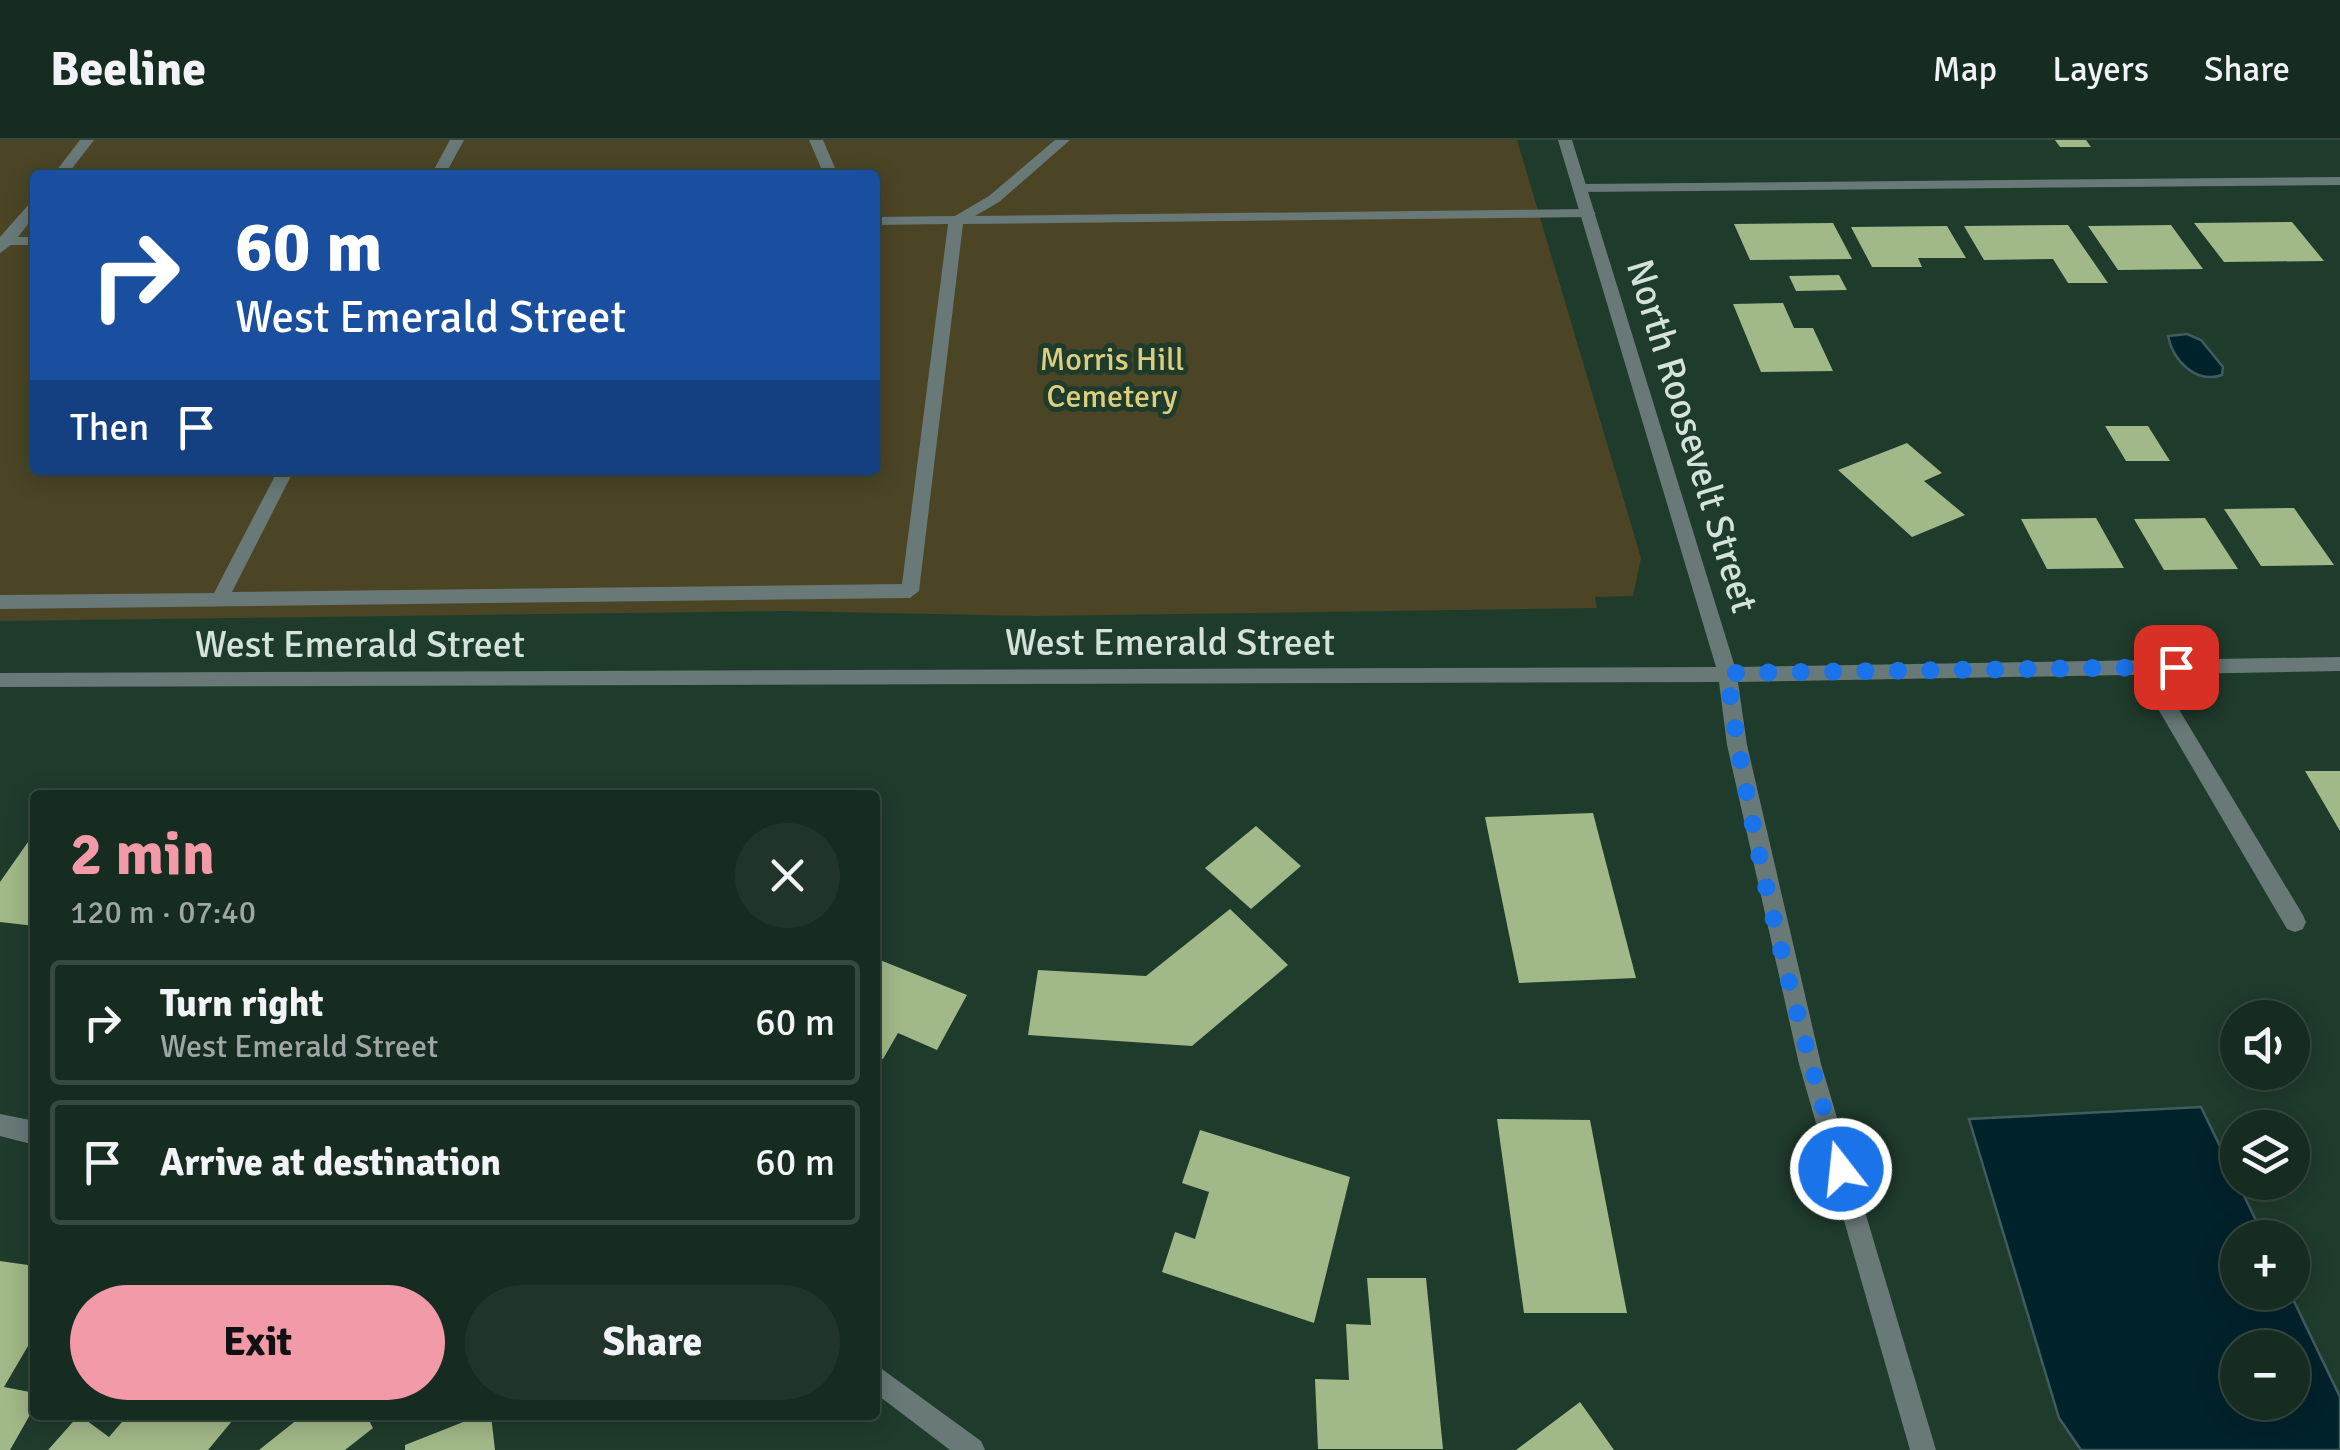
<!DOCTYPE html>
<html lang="en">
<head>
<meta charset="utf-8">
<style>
	:root { --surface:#172c21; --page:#20342a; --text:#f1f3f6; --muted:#9ea7a5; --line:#36483f; --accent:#f39aa8 }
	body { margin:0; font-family:Signika,sans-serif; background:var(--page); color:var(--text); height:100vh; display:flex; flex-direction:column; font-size:38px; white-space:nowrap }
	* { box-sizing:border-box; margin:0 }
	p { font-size:32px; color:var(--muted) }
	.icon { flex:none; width:55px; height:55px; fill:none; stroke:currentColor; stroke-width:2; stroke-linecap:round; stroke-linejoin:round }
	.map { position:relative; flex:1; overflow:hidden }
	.side { position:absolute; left:30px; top:650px; width:850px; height:630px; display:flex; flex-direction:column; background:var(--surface); border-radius:10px; box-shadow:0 5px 25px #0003,0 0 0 2px var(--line) }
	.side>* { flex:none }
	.top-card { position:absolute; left:30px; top:30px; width:850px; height:305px; border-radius:10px; box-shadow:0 5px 25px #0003,0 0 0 2px var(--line); background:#1a4fa0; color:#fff; overflow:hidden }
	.buttons { position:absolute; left:2220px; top:860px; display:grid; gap:20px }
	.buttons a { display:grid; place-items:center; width:90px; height:90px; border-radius:50%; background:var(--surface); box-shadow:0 5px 25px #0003,0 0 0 2px var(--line); font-size:50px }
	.pin { position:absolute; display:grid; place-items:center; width:85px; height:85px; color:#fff; margin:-42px; border-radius:20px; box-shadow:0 5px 15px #0006 }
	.me { position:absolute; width:110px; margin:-55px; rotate:344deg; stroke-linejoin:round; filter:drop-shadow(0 0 8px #0008) }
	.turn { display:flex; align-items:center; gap:35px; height:210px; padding:0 40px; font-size:45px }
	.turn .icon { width:130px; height:130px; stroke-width:2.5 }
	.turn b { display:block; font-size:70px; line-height:85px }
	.then { display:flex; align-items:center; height:95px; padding:0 40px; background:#0003; gap:20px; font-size:38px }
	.round { display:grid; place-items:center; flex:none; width:105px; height:105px; border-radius:52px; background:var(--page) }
	.summary { display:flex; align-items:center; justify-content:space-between; height:170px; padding:0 40px }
	h1 { font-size:60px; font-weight:700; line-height:75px; color:var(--accent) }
	.action { display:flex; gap:20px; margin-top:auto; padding:20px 40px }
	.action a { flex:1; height:115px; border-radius:60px; background:var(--accent); color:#111; font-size:40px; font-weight:700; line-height:115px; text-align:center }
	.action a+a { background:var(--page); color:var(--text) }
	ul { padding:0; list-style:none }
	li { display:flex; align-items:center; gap:30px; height:125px; margin:0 20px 15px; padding:0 20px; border:5px solid var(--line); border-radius:10px }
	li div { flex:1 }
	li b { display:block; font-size:38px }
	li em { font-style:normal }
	header { display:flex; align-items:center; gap:60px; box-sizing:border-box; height:140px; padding:0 50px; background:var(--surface); border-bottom:2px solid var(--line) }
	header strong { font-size:48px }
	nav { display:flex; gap:55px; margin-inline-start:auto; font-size:35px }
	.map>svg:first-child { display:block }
	.green { fill:#4b4526; fill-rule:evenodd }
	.water { fill:#00222b; stroke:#3f5c5f; stroke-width:2.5; fill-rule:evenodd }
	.building { fill:#a1b888 }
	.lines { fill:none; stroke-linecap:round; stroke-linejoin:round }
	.service { fill:#687977; fill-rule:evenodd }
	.minor { fill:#687977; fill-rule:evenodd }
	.tertiary { fill:#687977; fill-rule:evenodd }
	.route { stroke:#1a73e8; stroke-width:18; stroke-dasharray:0 32.4 }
	.labels { text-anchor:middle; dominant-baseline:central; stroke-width:10; stroke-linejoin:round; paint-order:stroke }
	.far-park-label { font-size:32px; fill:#ddce7e; stroke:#1f3b2c }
	.street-label { font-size:38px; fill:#d3e3d9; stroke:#1f3b2c }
</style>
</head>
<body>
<header>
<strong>Beeline</strong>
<nav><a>Map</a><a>Layers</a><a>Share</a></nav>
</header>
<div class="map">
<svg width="2340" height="1310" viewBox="0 0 2340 1310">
	<rect width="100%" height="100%" fill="#1f3b2c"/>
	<path class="green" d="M0,0H1517L1641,418L1633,456L1595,457L1597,468L1036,476L786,471L0,481ZM35,35H875V330H35Z"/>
	<g class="water">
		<path d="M2187,194L2201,200L2223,227L2222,235C2196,244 2173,221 2168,196Z"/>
		<path d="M2201,967L2264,1097L2238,1098V1152L2290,1153L2340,1257V1310H2081L2059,1278L1969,979ZM2238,1208H2292V1262H2238Z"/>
	</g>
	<g class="building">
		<polygon points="2055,0 2086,0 2091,7 2060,7"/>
		<polygon points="2292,82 2324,121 2224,122 2194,83"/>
		<polygon points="1833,83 1852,119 1750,120 1734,84"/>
		<polygon points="2068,85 2108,143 2068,143 2053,119 1984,120 1964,86"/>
		<polygon points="2171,85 2203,129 2118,130 2088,86"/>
		<polygon points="1947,86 1966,118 1918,118 1922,127 1872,127 1851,87"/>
		<polygon points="1839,135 1847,150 1796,151 1789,136"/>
		<polygon points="1783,163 1794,188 1813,188 1833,231 1761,232 1733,164"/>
		<polygon points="2105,286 2148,286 2170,321 2126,321"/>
		<polygon points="1907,303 1942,333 1924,341 1965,375 1912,397 1838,330"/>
		<polygon points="2294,368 2334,425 2261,426 2224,369"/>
		<polygon points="2096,378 2124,428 2047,429 2021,379"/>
		<polygon points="2205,378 2238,429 2164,430 2134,379"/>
		<polygon points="2305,631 2340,631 2340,691"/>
		<polygon points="1593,673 1636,838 1519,843 1485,677"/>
		<polygon points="1256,686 1301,726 1251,769 1205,728"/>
		<polygon points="35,692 35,786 0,782 0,742"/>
		<polygon points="1230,769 1288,825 1192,906 1028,895 1038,830 1146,836"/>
		<polygon points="875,818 967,855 937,910 898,893 883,919 875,916"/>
		<polygon points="1497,979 1590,980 1627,1173 1524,1173"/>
		<polygon points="1200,990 1350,1037 1314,1183 1162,1132 1175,1092 1195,1099 1209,1052 1182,1043"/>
		<polygon points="0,1121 35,1126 35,1194 4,1247 35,1253 35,1266 10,1310 0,1310"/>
		<polygon points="1367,1138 1426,1138 1443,1309 1318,1309 1315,1239 1349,1240 1346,1184 1371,1185"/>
		<polygon points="1580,1262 1614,1310 1516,1310"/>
		<polygon points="79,1275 109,1297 128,1275 237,1275 208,1310 48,1310"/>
		<polygon points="303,1275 366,1275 373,1288 345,1310 259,1310"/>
		<polygon points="481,1275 491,1275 495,1310 405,1310 405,1305"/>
	</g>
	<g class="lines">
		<g class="service">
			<polygon points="80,0 94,0 67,35 53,35"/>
			<polygon points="450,0 464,0 445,35 431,35"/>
			<polygon points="809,0 823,0 838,35 824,35"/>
			<polygon points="1055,0 1070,0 999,62 975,76 1589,69 1596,73 1589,77 963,84 919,451 910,458 0,469 0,455 214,453 278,330 294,330 232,452 902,444 948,84 875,85 875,77 955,76 989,56"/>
			<polygon points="35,62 35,75 18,97 35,97 35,105 11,105 0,113 0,97 30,63"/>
			<polygon points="2144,521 2151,523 2303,775 2306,782 2303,789 2295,792 2287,789 2137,533 2135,528 2137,523"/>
		</g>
		<g class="minor">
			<polygon points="2340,37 2340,45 1582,52 1575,48 1582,44"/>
			<polygon points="0,974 35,981 35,1005 0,996"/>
			<polygon points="875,1224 981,1301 985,1310 950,1310 875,1253"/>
		</g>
		<polygon class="tertiary" points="1558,0 1572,0 1735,527 2340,517 2340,531 1738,542 1747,605 1821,924 1936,1310 1910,1310 1799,924 1727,605 1719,542 0,547 0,533 1716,527"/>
	</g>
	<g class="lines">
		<path class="route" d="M1841,1029C1794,870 1749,697 1727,533L2176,527"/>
	</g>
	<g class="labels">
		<g class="far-park-label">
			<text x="1112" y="219">Morris Hill<tspan x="1112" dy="37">Cemetery</tspan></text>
		</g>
		<g class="street-label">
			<text transform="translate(1692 296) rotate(73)">North Roosevelt Street</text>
			<text x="1170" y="502">West Emerald Street</text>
			<text x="360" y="504">West Emerald Street</text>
		</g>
	</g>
</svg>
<div class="buttons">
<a><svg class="icon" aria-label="sound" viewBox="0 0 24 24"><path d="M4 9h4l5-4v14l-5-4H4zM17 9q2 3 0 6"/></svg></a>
<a><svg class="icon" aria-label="layers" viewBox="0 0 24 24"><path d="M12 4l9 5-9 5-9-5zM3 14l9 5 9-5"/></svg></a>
<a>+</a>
<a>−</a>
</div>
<div class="pin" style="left:2176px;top:527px;background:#d93025"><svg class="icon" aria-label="arrive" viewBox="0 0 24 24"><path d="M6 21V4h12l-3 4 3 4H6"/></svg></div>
<svg class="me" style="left:1841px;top:1029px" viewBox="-20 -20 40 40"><circle r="17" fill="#1a73e8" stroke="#fff" stroke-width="3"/><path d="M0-11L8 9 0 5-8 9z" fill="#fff"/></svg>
<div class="top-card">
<div class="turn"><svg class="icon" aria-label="right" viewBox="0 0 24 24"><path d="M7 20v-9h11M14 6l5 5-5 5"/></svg><div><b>60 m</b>West Emerald Street</div></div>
<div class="then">Then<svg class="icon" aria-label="arrive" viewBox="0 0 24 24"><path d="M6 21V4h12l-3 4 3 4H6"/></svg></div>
</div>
<section class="side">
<div class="summary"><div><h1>2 min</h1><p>120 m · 07:40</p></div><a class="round"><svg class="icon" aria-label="close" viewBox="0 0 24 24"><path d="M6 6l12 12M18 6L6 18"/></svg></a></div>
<ul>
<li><svg class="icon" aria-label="right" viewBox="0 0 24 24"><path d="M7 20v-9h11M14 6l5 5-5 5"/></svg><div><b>Turn right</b><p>West Emerald Street</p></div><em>60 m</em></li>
<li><svg class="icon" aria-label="arrive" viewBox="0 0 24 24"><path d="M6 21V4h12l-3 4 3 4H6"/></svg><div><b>Arrive at destination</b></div><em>60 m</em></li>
</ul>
<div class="action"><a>Exit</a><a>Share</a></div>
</section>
</div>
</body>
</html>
